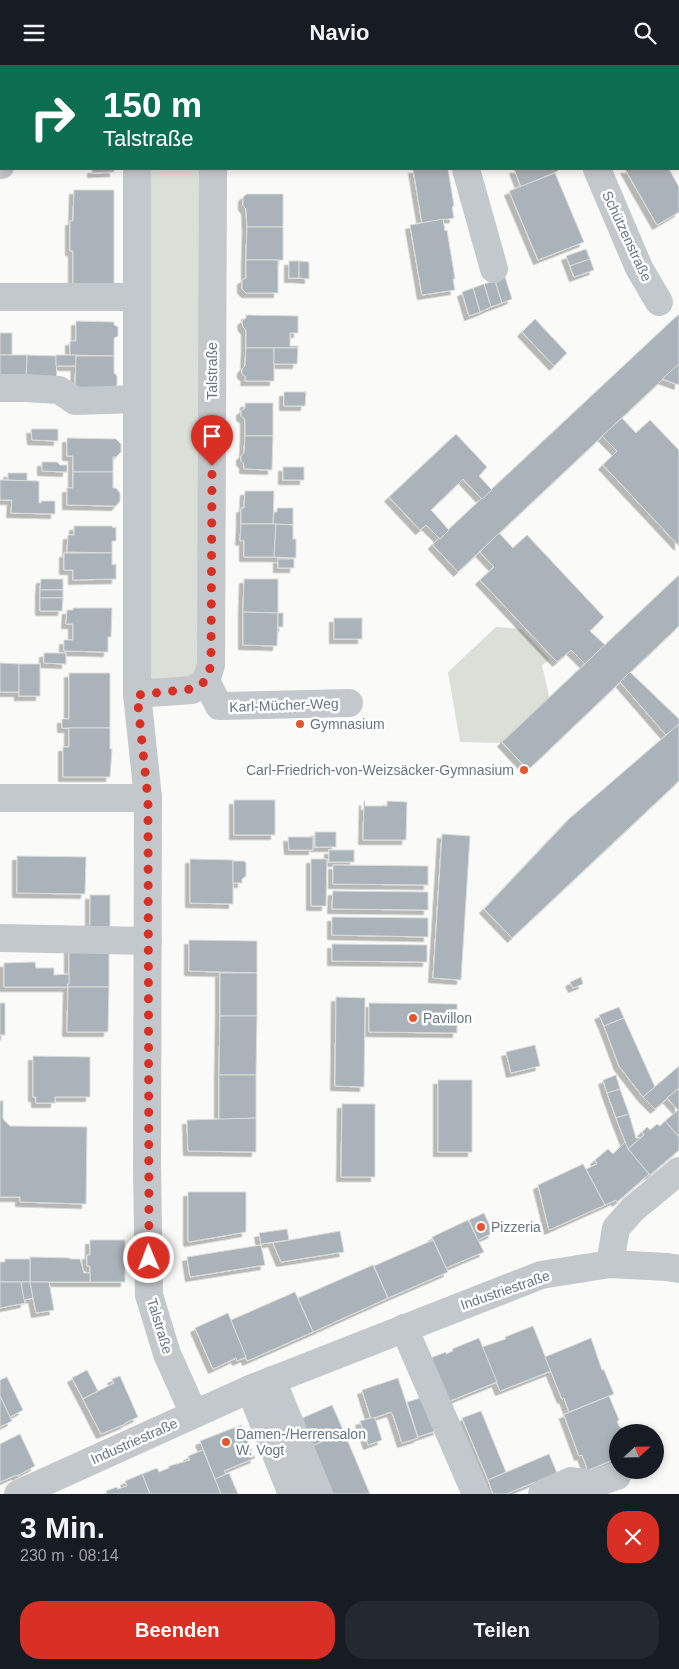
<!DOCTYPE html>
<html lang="de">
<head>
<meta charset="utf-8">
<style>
	:root { --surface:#171b24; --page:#242831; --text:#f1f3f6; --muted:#9ea1a6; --accent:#d93025 }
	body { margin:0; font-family:Helvetica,sans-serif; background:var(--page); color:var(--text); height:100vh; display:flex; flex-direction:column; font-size:19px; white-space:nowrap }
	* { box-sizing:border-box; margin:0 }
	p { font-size:16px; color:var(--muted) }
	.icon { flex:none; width:28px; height:28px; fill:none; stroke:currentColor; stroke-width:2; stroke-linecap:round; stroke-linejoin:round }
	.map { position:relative; height:1429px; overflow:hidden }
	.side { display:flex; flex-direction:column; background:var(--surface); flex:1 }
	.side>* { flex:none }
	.hud { position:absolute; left:0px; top:0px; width:680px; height:105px; box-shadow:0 2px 8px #0003; background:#0b6e4f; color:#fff; overflow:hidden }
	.needle { width:32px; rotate:68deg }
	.fabs { position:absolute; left:609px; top:1359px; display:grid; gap:10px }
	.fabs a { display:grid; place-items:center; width:55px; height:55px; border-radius:50%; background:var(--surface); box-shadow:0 2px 8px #0003; font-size:25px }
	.pin { position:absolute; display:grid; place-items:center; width:42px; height:42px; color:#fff; margin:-51px -21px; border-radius:50% 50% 50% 0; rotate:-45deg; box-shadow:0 0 5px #0007 }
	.pin .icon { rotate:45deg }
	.me { position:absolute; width:55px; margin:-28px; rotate:359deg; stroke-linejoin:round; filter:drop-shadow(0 0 4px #0008) }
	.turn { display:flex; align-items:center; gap:18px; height:105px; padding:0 20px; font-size:22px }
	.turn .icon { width:65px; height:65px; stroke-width:2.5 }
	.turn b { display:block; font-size:35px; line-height:42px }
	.round { display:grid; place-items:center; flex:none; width:52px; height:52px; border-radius:20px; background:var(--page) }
	.overview { display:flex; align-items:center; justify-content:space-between; height:85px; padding:0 20px }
	h1 { font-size:30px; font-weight:700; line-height:38px }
	.button { display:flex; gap:10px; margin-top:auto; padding:10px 20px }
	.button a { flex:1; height:58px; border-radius:20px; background:var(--accent); color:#fff; font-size:20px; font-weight:700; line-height:58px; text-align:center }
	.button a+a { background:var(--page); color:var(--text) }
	header { display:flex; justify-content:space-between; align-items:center; height:65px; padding:0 20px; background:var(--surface); font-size:22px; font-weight:700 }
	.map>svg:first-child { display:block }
	.green { fill:#dadfd7 }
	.building { fill:#aab3b9; stroke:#dcdcda; filter:url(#shadow) }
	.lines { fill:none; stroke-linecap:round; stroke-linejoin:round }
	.minor { stroke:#c3c8cc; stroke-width:28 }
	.route { stroke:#d93025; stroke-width:9; stroke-dasharray:0 16.2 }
	.poi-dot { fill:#e4572e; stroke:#fff; stroke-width:2 }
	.labels { text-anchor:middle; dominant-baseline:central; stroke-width:5; stroke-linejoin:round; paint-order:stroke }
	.street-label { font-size:14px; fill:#657683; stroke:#fff }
	.poi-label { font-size:14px; fill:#657683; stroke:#fff; text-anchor:start }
</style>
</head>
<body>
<header><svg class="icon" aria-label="menu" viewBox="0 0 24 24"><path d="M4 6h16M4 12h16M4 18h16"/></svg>Navio<svg class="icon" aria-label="search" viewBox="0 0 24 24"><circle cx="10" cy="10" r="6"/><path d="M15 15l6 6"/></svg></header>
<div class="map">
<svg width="679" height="1429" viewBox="0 0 679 1429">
	<defs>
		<filter id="shadow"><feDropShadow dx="-4.5" dy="4.5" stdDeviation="0" flood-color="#0004"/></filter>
	</defs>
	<rect width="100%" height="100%" fill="#fafaf8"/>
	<g class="green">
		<polygon points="140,104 214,104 204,615 138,628"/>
		<polygon points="496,562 521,564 550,595 542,600 550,636 505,678 460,677 448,607"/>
	</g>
	<g class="building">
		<polygon points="92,104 114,104 114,107 92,108"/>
		<polygon points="413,104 448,104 454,141 452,142 454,153 422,158"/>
		<polygon points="514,104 557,104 558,106 521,122"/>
		<polygon points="625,104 669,104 679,122 679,147 657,160"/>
		<polygon points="555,108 584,177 538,195 509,126"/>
		<polygon points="74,125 114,125 114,228 73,228 73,186 70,186 70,156 73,156"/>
		<polygon points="247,129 283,129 283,162 247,162 246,144 243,141 243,132"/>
		<polygon points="443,154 445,166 447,165 455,214 453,214 455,225 422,230 410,160"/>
		<polygon points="247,162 283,162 283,195 246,195"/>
		<polygon points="586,184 590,194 570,201 566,191"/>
		<polygon points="590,194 594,205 574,212 570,201"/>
		<polygon points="246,195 278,195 278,228 246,228 242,224 242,215 246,213"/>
		<rect x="289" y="196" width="10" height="17"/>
		<polygon points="299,196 309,197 309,214 299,213"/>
		<polygon points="505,212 512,234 502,238 495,216"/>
		<polygon points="495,216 502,238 491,242 484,219"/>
		<polygon points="484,219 491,242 480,247 473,223"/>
		<polygon points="473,223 480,247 469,251 462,227"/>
		<polygon points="679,249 679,299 458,507 433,480 433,479"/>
		<polygon points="246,250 298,251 298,268 290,268 290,281 298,281 298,283 246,283 246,265 243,262 242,256 246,253"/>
		<polygon points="535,254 567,288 554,301 522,267"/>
		<polygon points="76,256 114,257 114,260 118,262 118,271 114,273 114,291 70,290 70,276 76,276"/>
		<rect x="0" y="268" width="12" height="22"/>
		<polygon points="246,283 274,283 274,316 245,316 246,312 242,309 242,304 245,301"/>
		<polygon points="274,283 298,283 297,299 274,299"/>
		<polygon points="0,290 27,290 26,318 0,317"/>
		<polygon points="27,290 56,291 57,318 26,318"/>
		<rect x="56" y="290" width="20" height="11"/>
		<polygon points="76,291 114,291 114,308 117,311 117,320 114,322 75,325"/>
		<polygon points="679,299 679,320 662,314"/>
		<polygon points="284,327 306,327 305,341 284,341"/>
		<polygon points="245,338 273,338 273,371 245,371 245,354 241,351 241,346 245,343"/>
		<polygon points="622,353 636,368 650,355 679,385 679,481 603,400 617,386 602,371"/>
		<polygon points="31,364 58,364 58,376 32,375"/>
		<polygon points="456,369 487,402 479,411 492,425 482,434 463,414 431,445 449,465 440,474 426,460 420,465 389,432"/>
		<polygon points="245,371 273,371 272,405 244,404 244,399 241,396 241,391 244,388"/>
		<polygon points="67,373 116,374 121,379 121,387 116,392 113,392 113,407 73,407 73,391 67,391"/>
		<polygon points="42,397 57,397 60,400 67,400 67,407 42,406"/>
		<rect x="283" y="402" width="21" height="13"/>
		<polygon points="73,407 113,407 113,423 116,423 120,428 120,436 116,441 67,440 67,423 73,423"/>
		<polygon points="8,408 27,408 27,416 8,415"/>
		<polygon points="0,415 39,416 39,438 41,438 41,436 55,436 55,449 11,448 12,435 0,435"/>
		<polygon points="245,426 274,426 273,459 241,459 241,443 244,443"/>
		<polygon points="277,443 293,443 293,460 273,459 274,447 277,447"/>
		<polygon points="241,459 276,459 274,492 244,492 244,475 240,476"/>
		<polygon points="276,459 293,460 293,474 296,474 296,493 274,492"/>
		<polygon points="74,461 112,461 113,463 116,462 116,476 112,476 112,488 67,487 68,470 74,470"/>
		<polygon points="499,468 513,483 527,470 604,552 590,566 605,580 585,599 571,585 557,597 480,515 494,502 480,487"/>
		<polygon points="64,488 112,488 112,500 116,499 116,514 73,515 73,505 64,505"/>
		<rect x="278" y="494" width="16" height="9"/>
		<polygon points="679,510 679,561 528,705 502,677"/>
		<polygon points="41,514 63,514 63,525 40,525"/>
		<polygon points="244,514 278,514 278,548 243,547"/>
		<rect x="40" y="525" width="23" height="8"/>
		<polygon points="40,533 63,533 62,546 40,546"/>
		<polygon points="73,543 112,543 111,572 108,572 108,587 64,586 64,575 73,575 73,559 66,559 67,545 73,545"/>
		<polygon points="243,547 278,548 277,581 243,580"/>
		<rect x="278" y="548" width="5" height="14"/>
		<rect x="334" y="553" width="28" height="21"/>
		<polygon points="44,588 66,588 66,599 44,598"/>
		<polygon points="0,598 19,599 19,627 0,627"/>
		<rect x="19" y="599" width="21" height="32"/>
		<polygon points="630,607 679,654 679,659 666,670 620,617"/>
		<polygon points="69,608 110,608 110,663 62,663 62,654 69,654"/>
		<polygon points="679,659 679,716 512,873 484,844 570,753"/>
		<polygon points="69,663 110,663 110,684 112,684 110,712 63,712 63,682 69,682"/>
		<rect x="234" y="735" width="41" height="35"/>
		<polygon points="364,736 365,736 365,741 387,741 387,736 407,737 406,775 363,775"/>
		<rect x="315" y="767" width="21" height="15"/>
		<polygon points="442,769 470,771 461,915 433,913"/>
		<polygon points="288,772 313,772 313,785 289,785"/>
		<rect x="329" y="785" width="25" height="12"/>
		<polygon points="17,791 86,792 85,829 17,828"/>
		<polygon points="190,794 233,795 233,839 190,838"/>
		<polygon points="311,794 327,794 326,841 311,841"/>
		<polygon points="233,796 244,796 246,798 246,811 242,814 242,818 233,818"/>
		<polygon points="333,800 428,801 428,820 333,819"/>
		<polygon points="333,826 428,827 428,845 332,844"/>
		<rect x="90" y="830" width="20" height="32"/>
		<polygon points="332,852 428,853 428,872 332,870"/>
		<polygon points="189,875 257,876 257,908 189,906"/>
		<polygon points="69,878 109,885 109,922 68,922 67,919 69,919"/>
		<polygon points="332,879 427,880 427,897 332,896"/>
		<polygon points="35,897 36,903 54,903 54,910 69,909 69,919 67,919 68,922 4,922 4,898"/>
		<rect x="220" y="908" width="37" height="43"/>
		<polygon points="581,912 583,919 573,923 570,917"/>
		<polygon points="68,922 109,922 108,967 67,967"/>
		<polygon points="336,932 365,933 364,1022 335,1021"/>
		<rect x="0" y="938" width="5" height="32"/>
		<polygon points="369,938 457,939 457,968 369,967"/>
		<polygon points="619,942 624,953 604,961 599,950"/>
		<polygon points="220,951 257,951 256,1010 219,1010"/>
		<polygon points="624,953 655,1022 643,1032 619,1001 604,961"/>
		<polygon points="535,980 540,1001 511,1008 506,987"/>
		<polygon points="33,991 90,992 90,1032 55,1032 55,1038 36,1038 36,1032 33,1032"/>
		<polygon points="679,1001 679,1023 655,1044 643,1032"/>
		<polygon points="219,1010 256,1010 256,1053 219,1055"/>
		<polygon points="616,1010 620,1024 607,1028 603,1015"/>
		<rect x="438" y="1015" width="34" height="72"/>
		<polygon points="679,1023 679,1072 665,1056 678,1045 667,1033"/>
		<polygon points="620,1024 629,1049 616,1053 607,1028"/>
		<polygon points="0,1036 3,1036 3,1054 10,1061 87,1062 86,1139 20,1137 20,1132 0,1132"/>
		<polygon points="342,1039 375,1039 375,1112 341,1112"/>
		<polygon points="629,1049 636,1073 640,1073 628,1084 616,1053"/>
		<polygon points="256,1053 256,1087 188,1086 187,1055"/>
		<polygon points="665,1056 679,1072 679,1085 650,1110 628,1084 644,1070 642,1067 647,1062 650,1065 657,1059 660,1061"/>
		<polygon points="625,1077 628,1084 649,1109 617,1137 616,1135 605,1140 586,1104 597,1099 595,1095 608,1084 613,1089"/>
		<polygon points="583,1099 605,1140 549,1165 538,1120"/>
		<polygon points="188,1127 246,1127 246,1167 189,1177 188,1176"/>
		<polygon points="484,1148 493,1168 478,1175 469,1155"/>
		<polygon points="468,1155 484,1187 446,1203 432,1172"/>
		<polygon points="287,1164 289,1175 261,1179 259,1168"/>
		<polygon points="340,1166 344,1187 281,1197 273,1178"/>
		<polygon points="90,1175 125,1175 125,1217 90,1217 90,1201 87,1201 87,1190 90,1190"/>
		<polygon points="433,1175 448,1207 388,1233 374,1201"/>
		<polygon points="261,1180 265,1200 190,1212 187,1192"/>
		<polygon points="30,1192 70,1193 70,1194 80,1194 84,1208 90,1208 90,1217 30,1217"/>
		<polygon points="5,1194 30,1194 30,1217 0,1217 0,1197 5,1197"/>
		<polygon points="373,1200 388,1233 313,1267 298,1233"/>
		<polygon points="0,1217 21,1217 25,1238 0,1243"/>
		<polygon points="21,1217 30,1217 33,1233 24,1235"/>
		<polygon points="30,1217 49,1217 54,1245 36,1248"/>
		<polygon points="295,1227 313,1267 247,1296 231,1255"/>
		<polygon points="228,1248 246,1292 237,1296 236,1293 213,1304 195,1263"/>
		<polygon points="533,1261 551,1306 500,1326 482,1282 506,1274 505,1272"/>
		<polygon points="479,1273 497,1317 445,1338 428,1294 446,1287 446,1289 453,1286 452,1284"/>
		<polygon points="591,1273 602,1305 604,1305 614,1329 569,1347 564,1333 562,1334 545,1292"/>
		<polygon points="87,1305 98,1326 83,1334 72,1313"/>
		<polygon points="120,1311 138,1352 125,1358 125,1359 101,1369 83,1334 114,1318 112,1314"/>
		<polygon points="7,1312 23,1345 10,1352 0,1331 0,1315"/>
		<polygon points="398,1313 418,1373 402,1378 393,1350 391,1347 371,1354 362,1325"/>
		<polygon points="0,1331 12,1356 0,1362"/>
		<polygon points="609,1331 619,1355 617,1356 620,1363 622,1362 624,1368 618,1368 618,1393 586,1406 585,1404 587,1403 582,1390 579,1391 564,1350 563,1350"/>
		<polygon points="424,1332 438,1365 418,1372 407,1337"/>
		<polygon points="332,1340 344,1367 310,1382 298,1355"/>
		<polygon points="481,1346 506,1407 488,1415 462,1353"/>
		<polygon points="371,1353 375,1353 382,1375 368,1380 360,1356"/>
		<polygon points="241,1360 255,1393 224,1406 226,1409 215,1414 200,1376"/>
		<polygon points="344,1367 370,1429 330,1429 310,1382"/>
		<polygon points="20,1369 35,1401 17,1411 16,1410 0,1417 0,1379"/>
		<polygon points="203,1385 221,1429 150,1429 142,1409 157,1403 159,1407 169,1403 169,1401 190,1395 188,1391"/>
		<polygon points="549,1389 557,1408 506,1429 493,1429 488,1415"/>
		<polygon points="229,1408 238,1429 221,1429 215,1414"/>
		<polygon points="142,1409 150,1429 107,1429 106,1426 117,1422 118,1424 127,1421 125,1416"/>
	</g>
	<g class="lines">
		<g class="minor">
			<polyline points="552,0 553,1"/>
			<polyline points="453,1 457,0"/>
			<polyline points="0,16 1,16"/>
			<polyline points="0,100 1,100"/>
			<polyline points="137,104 137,629 148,733 147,1100 149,1230 167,1289 194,1349"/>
			<polyline points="466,104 494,204"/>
			<polyline points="597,104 639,203 659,237"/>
			<polyline points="0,232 137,232"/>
			<polyline points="0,323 26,323 59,325 75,336 137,334"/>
			<polyline points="206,616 219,641 349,638"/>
			<polyline points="137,629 192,625 206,616 211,600 213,104"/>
			<polyline points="0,733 148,733"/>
			<polyline points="0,873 148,876"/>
			<polyline points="610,1199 616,1163 633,1144 679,1106"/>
			<polyline points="404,1263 476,1429"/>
			<polyline points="272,1315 319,1429"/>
			<polyline points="250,1324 292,1429"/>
			<polyline points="18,1429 250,1324 541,1210 610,1199 667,1202 679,1204"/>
			<polyline points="542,1429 571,1416 593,1419 617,1411"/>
		</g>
	</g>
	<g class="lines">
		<polyline class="route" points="149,1193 148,734 137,630 192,624 206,616 211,600 212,401"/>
	</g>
	<g class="poi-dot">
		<circle cx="300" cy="659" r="5"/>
		<circle cx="524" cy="705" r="5"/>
		<circle cx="413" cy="953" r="5"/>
		<circle cx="481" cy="1162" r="5"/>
		<circle cx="226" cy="1377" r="5"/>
	</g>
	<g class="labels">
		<g class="street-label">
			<text transform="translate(627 171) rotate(65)">Schützenstraße</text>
			<text transform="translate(212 306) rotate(-90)">Talstraße</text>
			<text transform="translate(284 640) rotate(-2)">Karl-Mücher-Weg</text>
			<text transform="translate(505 1225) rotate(-19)">Industriestraße</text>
			<text transform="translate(160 1261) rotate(73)">Talstraße</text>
			<text transform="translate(134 1376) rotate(-24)">Industriestraße</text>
		</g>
		<g class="poi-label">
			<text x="310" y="659">Gymnasium</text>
			<text x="514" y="705" text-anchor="end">Carl-Friedrich-von-Weizsäcker-Gymnasium</text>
			<text x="423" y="953">Pavillon</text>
			<text x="491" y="1162">Pizzeria</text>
			<text x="236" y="1369">Damen-/Herrensalon<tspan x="236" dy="16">W. Vogt</tspan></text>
		</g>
	</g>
</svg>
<div class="fabs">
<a><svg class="needle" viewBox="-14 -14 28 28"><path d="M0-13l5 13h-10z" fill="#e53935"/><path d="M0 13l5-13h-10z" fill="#9ea1a6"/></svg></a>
</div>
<div class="pin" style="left:212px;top:401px;background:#d93025"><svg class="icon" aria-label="arrive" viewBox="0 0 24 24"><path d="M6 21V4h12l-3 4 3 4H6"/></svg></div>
<svg class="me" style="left:149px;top:1193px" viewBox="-20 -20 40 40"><circle r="17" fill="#d93025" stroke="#fff" stroke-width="3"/><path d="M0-11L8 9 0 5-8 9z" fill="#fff"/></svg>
<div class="hud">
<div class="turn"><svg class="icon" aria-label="right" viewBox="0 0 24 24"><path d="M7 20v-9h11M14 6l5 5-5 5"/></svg><div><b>150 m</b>Talstraße</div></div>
</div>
</div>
<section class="side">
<div class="overview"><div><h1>3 Min.</h1><p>230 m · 08:14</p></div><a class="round" style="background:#d93025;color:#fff"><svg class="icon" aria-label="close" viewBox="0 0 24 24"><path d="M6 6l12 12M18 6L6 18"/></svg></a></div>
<div class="button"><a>Beenden</a><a>Teilen</a></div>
</section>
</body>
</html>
